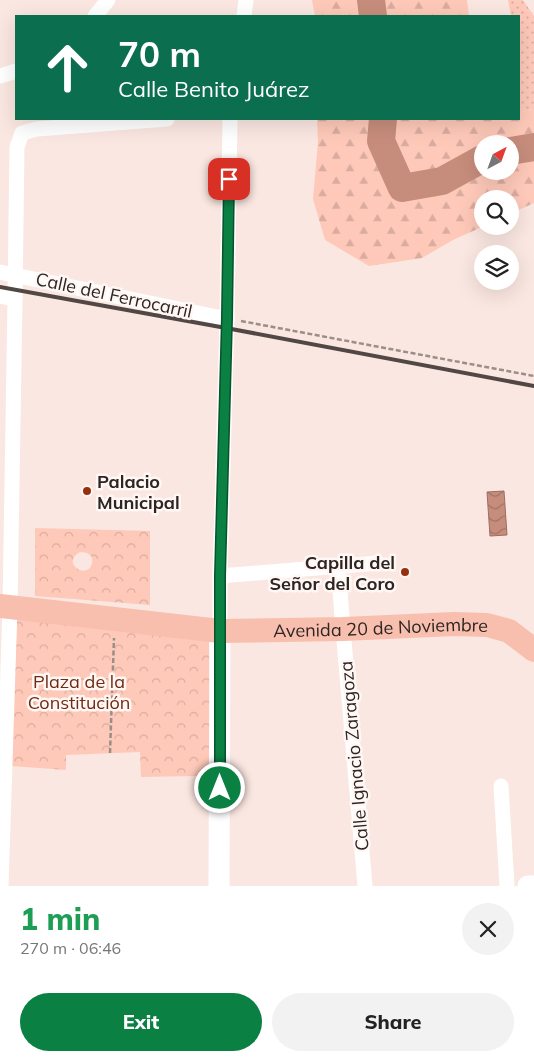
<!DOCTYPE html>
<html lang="en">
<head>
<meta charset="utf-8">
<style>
	:root { --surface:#fff; --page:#f2f2f2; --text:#222; --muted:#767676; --accent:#0b8043 }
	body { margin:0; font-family:Mulish,sans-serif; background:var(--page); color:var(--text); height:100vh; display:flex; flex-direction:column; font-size:19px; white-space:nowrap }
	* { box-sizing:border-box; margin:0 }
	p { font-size:16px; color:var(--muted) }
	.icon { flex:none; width:28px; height:28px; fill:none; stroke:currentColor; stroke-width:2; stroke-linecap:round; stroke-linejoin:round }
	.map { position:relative; height:886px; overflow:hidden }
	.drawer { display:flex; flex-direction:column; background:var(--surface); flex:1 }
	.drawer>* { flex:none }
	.banner { position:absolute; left:15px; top:15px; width:505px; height:105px; border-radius:0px; box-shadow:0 5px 20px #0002; background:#0b6e4f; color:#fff; overflow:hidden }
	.needle { width:32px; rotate:41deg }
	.fabs { position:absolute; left:474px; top:135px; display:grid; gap:10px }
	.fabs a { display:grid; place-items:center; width:45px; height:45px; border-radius:50%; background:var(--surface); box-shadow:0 5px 20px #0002; font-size:25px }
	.pin { position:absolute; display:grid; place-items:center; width:42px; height:42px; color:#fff; margin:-21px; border-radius:10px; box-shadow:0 2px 8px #0006 }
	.me { position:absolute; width:55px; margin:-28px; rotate:0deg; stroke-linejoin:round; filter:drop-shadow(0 0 4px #0008) }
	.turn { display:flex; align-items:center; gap:18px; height:105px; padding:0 20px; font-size:22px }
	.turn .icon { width:65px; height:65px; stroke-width:2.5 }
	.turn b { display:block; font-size:35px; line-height:42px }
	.round { display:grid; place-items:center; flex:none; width:52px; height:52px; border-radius:26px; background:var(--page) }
	.headline { display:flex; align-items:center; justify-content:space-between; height:85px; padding:0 20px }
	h1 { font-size:30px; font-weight:800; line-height:38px; color:#1e9e55 }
	.cta { display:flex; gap:10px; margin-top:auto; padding:10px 20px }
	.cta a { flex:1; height:58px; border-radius:30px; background:var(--accent); color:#fff; font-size:20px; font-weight:800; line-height:58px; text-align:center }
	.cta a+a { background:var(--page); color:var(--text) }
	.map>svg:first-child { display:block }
	.grass { fill:url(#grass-dots) }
	.forest { fill:url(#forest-firs); fill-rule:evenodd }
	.park { fill:url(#park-crowns); fill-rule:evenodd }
	.water { fill:url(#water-waves); stroke:#996e61 }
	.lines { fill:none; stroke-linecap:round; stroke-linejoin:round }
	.river { stroke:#c78d7c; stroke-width:28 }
	.path { stroke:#9b8d88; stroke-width:2.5; stroke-dasharray:5 2.5; stroke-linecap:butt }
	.street { stroke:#fff; stroke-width:15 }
	.secondary { stroke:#fff; stroke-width:21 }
	.primary { stroke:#f8bfae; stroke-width:24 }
	.rail { stroke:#514744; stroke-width:4 }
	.route-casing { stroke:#07532c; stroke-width:12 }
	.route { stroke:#0b8043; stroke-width:9 }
	.poi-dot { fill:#962f0b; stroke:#fff7f4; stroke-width:2 }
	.labels { text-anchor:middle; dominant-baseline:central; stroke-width:5; stroke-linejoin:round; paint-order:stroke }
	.street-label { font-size:18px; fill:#2d2523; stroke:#fff7f4 }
	.poi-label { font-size:18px; font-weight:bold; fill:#2d2523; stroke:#fff7f4; text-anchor:start }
	.park-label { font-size:18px; fill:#702a14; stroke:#fff7f4 }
</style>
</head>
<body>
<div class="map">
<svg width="534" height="886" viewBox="0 0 534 886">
	<defs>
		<pattern id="grass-dots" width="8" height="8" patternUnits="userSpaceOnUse" patternTransform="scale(1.25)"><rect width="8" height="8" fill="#fec9b9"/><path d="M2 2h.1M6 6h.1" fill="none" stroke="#daac9f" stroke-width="1.8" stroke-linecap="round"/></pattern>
		<pattern id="forest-firs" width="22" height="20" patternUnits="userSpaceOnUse" patternTransform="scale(1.25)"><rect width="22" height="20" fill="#fec9b9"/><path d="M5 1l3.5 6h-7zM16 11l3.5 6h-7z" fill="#daac9f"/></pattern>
		<pattern id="park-crowns" width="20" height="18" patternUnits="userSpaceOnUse" patternTransform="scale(1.25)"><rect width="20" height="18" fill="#fec9b9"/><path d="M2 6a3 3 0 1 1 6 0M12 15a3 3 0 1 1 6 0" fill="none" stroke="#daac9f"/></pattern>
		<pattern id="water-waves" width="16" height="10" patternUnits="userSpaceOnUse" patternTransform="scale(1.25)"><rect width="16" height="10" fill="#c78d7c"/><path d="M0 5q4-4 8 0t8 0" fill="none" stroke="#a27365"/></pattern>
	</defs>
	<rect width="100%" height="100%" fill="#fbe7e1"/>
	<polygon class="grass" points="508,0 523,0 534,16 534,110 519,112 519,16 511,16"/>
	<g class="forest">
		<polygon points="312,0 467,0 469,16 315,16"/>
		<path d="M534,110V203L510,214V199H482V226H484L453,240L422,258L369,266L325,240L313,199L318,142L317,119H519V112ZM482,144H510V171H482Z"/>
	</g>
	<g class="park">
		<path d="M35,528L150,531V605L35,596ZM80,552C87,552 94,555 92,563C88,581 60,563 80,552Z"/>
		<polygon points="17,619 209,641 211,795 198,793 197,776 141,777 140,752 66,755 66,770 11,766"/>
	</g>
	<polygon class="water" points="504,491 507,535 490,536 487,492"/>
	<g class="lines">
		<g class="river">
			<polyline points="371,0 373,16"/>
			<polyline points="383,119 381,141 402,188 442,181 482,159"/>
			<polyline points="510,151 534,147"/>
		</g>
		<g class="path">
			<polyline points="241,321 534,376"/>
			<polyline points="110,753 114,638"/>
		</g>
		<g class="street">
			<polyline points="95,16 108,0"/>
			<polyline points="244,16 246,0"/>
			<polyline points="0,76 16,71"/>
			<polyline points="0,272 227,319"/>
			<polyline points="0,296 15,299"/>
			<polyline points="338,567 343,629 365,886"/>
			<polyline points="220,576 378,563"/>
			<polyline points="220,631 220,576 227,319 230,119"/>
			<polyline points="501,786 507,886"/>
			<polyline points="1,886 10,607 15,299 17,147 22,133 37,129 167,119"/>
		</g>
		<g class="secondary">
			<polyline points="219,886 220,631"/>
			<polyline points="528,886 534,886"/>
		</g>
		<path class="primary" id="s1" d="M0,606L220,631L343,629L454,624L487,625L509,631L534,650"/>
		<polyline class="rail" points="0,287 226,328 534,386"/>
	</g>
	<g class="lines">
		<defs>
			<polyline id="route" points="220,788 220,576 227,318 229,179"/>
		</defs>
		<use href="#route" class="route-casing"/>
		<use href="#route" class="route"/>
	</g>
	<g class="poi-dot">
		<circle cx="87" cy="491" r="5"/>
		<circle cx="405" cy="572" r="5"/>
	</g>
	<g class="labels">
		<g class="street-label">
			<text transform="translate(114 295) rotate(12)">Calle del Ferrocarril</text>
			<text stroke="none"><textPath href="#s1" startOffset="382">Avenida 20 de Noviembre</textPath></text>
			<text transform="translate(354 756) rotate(-95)">Calle Ignacio Zaragoza</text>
		</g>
		<g class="poi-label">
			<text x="97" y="481">Palacio<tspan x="97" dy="21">Municipal</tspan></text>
			<text x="395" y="562" text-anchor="end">Capilla del<tspan x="395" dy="21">Señor del Coro</tspan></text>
		</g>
		<g class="park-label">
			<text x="79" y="681">Plaza de la<tspan x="79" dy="21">Constitución</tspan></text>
		</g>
	</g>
</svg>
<div class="fabs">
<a><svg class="needle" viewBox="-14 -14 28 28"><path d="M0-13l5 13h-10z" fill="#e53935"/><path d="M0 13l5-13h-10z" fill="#767676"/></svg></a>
<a><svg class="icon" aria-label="search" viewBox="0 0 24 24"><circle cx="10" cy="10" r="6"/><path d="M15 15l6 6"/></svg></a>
<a><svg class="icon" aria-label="layers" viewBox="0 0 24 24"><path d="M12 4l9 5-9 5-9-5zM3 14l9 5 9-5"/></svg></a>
</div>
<div class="pin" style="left:229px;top:179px;background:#d93025"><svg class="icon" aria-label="arrive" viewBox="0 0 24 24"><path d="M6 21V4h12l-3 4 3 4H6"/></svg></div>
<svg class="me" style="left:220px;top:788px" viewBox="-20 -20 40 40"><circle r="17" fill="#0b8043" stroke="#fff" stroke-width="3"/><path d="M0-11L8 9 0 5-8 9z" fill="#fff"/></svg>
<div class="banner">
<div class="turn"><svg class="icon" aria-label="ahead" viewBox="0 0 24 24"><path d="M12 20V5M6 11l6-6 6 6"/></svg><div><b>70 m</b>Calle Benito Juárez</div></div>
</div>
</div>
<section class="drawer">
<div class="headline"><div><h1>1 min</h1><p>270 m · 06:46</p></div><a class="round"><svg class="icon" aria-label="close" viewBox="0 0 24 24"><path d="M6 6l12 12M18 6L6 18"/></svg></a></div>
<div class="cta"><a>Exit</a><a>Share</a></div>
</section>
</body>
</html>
